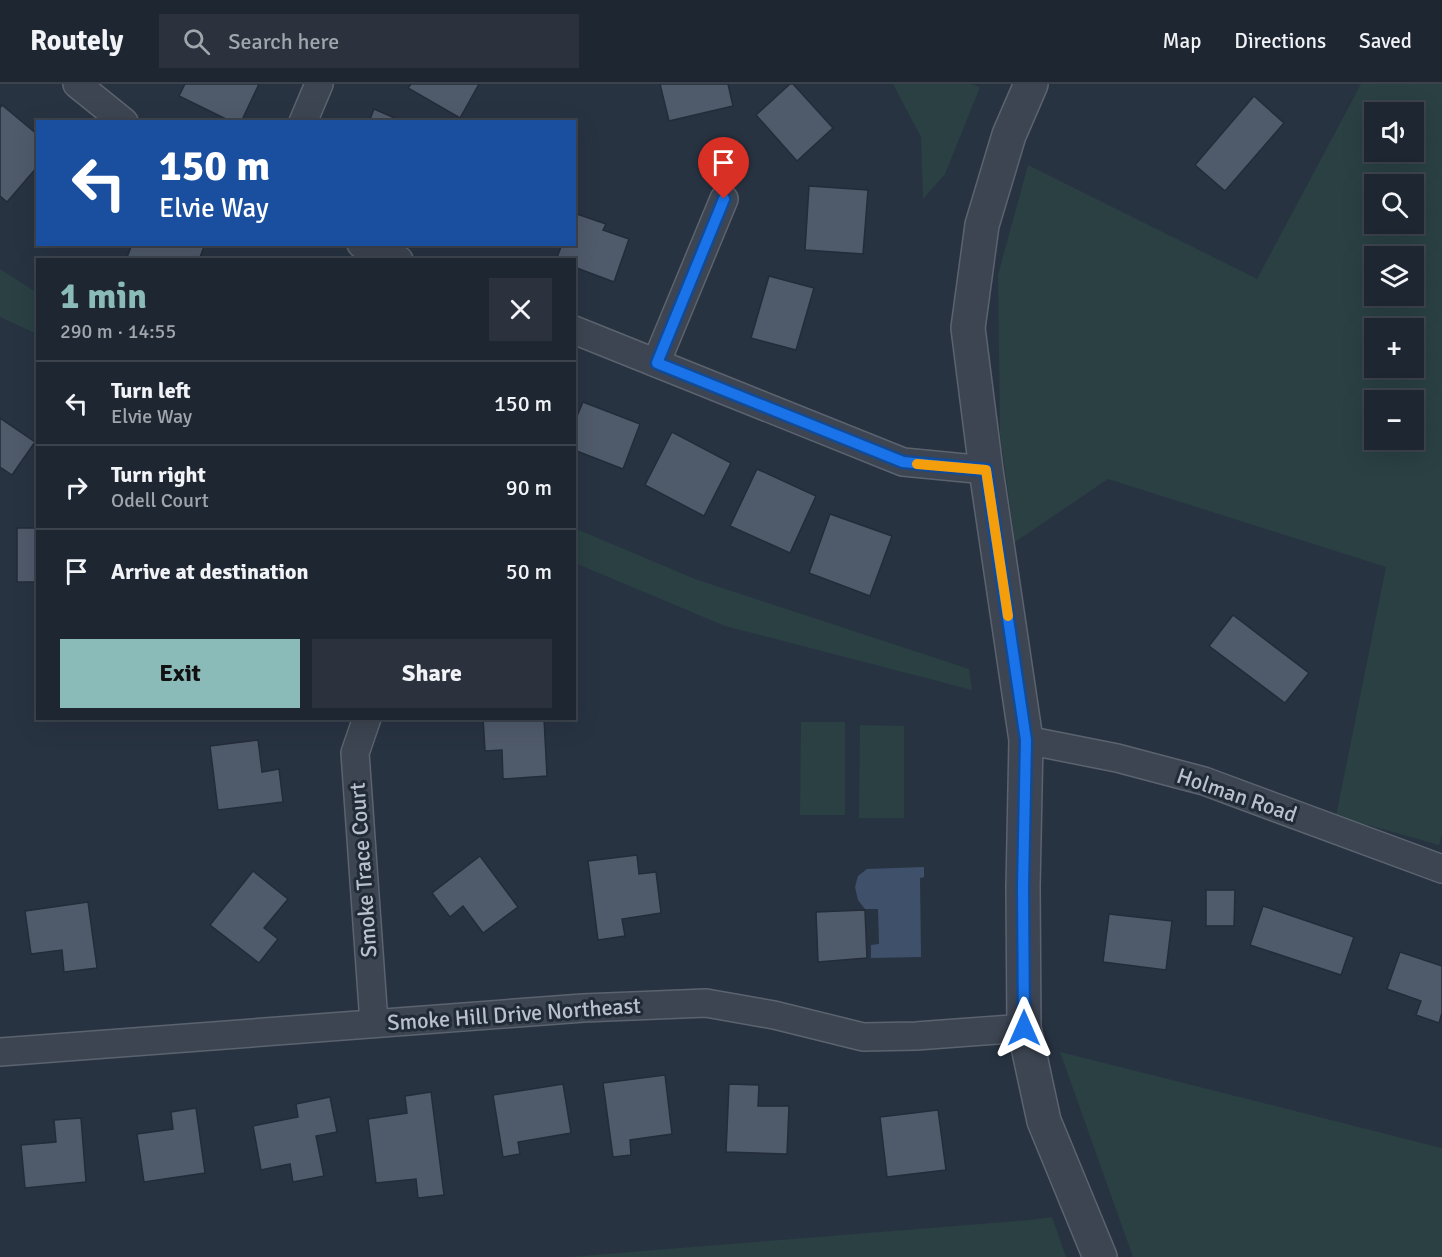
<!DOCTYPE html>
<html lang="en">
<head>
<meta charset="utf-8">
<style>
	:root { --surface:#1e2632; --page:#2b323e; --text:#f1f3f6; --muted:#a1a5ac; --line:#3c434d; --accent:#8bbbb9 }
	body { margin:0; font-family:Signika,sans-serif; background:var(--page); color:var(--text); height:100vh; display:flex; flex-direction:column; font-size:22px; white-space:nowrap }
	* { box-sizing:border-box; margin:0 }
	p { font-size:20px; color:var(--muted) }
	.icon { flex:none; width:33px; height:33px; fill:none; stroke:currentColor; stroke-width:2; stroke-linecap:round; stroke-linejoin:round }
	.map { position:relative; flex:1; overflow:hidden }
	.panel { position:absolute; left:36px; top:174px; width:540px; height:462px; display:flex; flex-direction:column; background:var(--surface); border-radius:0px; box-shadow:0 6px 24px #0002,0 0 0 2px var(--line) }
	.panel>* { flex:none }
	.top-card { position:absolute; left:36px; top:36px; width:540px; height:126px; border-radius:0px; box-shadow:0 6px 24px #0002,0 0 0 2px var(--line); background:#1a4fa0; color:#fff; overflow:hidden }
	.tools { position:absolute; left:1364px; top:18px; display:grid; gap:12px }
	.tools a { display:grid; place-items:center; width:60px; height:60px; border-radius:0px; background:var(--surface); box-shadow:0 6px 24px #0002,0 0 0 2px var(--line); font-size:30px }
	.pin { position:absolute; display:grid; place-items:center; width:51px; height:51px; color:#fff; margin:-62px -26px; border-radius:50% 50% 50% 0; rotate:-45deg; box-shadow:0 0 6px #0007 }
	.pin .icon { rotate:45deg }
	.me { position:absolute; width:66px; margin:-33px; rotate:0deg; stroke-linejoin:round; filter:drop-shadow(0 0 4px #0008) }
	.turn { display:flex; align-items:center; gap:21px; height:126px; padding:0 24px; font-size:27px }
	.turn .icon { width:78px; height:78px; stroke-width:2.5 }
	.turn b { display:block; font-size:42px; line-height:51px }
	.round { display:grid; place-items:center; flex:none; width:63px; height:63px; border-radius:0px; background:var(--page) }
	.overview { display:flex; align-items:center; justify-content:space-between; height:102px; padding:0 24px }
	h1 { font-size:36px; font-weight:700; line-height:45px; color:var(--accent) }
	.cta { display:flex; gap:12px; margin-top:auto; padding:12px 24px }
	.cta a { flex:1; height:69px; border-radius:0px; background:var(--accent); color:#111; font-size:24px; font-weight:700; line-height:69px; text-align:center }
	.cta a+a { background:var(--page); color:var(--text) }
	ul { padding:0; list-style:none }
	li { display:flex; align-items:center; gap:18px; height:84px; padding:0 24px; border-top:2px solid var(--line) }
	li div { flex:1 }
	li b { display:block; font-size:22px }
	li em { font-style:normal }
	header { display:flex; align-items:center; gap:36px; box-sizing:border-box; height:84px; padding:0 30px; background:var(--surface); border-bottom:2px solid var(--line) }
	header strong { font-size:28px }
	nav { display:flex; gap:33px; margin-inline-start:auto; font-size:21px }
	.search { width:420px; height:54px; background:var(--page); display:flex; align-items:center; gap:15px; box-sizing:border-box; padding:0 21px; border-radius:0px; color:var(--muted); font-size:22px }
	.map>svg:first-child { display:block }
	.green { fill:#2a4043; fill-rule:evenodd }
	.water { fill:#3f506a }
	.building { fill:#4f5a6b; stroke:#232c39; stroke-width:1.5 }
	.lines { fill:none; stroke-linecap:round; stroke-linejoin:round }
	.minor-casing { stroke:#5b636f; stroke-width:30 }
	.tertiary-casing { stroke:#5b636f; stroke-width:36 }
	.minor { stroke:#3d4552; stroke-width:27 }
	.tertiary { stroke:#3d4552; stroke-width:33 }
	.route-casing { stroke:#114b97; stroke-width:15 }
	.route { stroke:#1a73e8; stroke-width:10 }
	.slow { stroke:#f59e0b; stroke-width:10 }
	.labels { text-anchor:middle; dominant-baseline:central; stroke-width:6; stroke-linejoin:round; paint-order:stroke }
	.street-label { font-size:22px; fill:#bac0cc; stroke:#212a37 }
</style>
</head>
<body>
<header>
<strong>Routely</strong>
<div class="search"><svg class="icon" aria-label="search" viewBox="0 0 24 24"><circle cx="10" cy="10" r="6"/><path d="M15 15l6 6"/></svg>Search here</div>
<nav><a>Map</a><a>Directions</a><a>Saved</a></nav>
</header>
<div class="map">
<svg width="1442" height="1173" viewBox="0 0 1442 1173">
	<rect width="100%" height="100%" fill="#283342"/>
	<g class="green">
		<polygon points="893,0 971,0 980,3 945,90 923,115 921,53"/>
		<path d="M1361,0H1442V750L1439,761L1336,732L1386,483L1108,395L1015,458L1000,350L998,191L1028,81L1257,195ZM1374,28H1413V68H1374ZM1374,100H1413V140H1374ZM1374,172H1413V212H1374ZM1374,244H1413V284H1374ZM1374,316H1413V356H1374Z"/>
		<polygon points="0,185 37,209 37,250 0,233"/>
		<polygon points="574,444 695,495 969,585 972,606 725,542 575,479"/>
		<polygon points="801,638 845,638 845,731 800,731"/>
		<polygon points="860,641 904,642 904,734 859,734"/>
		<polygon points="1060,968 1442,1064 1442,1173 1133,1173"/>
		<polygon points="1052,1133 1066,1173 569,1173 1030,1136"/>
	</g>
	<polygon class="water" points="924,783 924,793 920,794 921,873 871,874 871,861 879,860 878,825 865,825 858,816 855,803 858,792 867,785"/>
	<g class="building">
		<polygon points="185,0 259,0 241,38 232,38 179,12"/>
		<polygon points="411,0 479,0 460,34 408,4"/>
		<polygon points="660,0 728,0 733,22 669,37"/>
		<polygon points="790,0 793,0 833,44 797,77 756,31"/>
		<polygon points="1254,12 1284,39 1225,107 1195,81"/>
		<polygon points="2,21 38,51 38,82 7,118 0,112 0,24"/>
		<polygon points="374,25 404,38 369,38"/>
		<polygon points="809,102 868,106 863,170 805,166"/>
		<polygon points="574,129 606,140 603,146 629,155 614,198 574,183 574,176 556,176 562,160 574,160"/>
		<polygon points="132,160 205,160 199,176 126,176"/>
		<polygon points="769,192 814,204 796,266 751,254"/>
		<polygon points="583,318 640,340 623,385 574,366 574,339"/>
		<polygon points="0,334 35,358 12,391 0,383"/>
		<polygon points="672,348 731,379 704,432 645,401"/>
		<polygon points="757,385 816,412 790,469 730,442"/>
		<polygon points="830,430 892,452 870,512 809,489"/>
		<rect x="17" y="444" width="21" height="54"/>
		<polygon points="1233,531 1309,589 1285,619 1209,562"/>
		<polygon points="483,634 544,634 547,692 503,695 502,666 485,667"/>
		<polygon points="258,656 262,688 279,685 283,718 218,726 210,662"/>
		<polygon points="637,771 639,790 656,788 661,829 622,835 625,852 598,856 588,777"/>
		<polygon points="480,772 518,823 483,849 463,822 450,833 432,809"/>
		<polygon points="253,787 288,815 264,844 278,855 259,879 210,841"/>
		<polygon points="1206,806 1235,806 1234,842 1206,842"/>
		<polygon points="88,818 97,884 64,888 62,866 31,870 25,827"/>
		<polygon points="1263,822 1354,853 1341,891 1250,861"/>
		<polygon points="865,826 867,874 818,878 816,828"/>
		<polygon points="1109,830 1172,837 1166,886 1103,878"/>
		<polygon points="1400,868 1442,882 1442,929 1439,939 1416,931 1421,917 1387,905"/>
		<polygon points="665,991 672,1050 630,1056 631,1071 613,1073 603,999"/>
		<polygon points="563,1000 571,1049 518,1058 520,1070 503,1073 493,1011"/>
		<polygon points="729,1000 759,1001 758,1022 789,1022 787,1070 726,1068"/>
		<polygon points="431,1008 444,1111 418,1114 416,1095 376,1099 368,1035 407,1029 405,1012"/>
		<polygon points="330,1013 337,1048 316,1052 324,1092 293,1098 290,1080 261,1086 253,1042 298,1033 296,1020"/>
		<polygon points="196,1024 205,1089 144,1098 137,1050 173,1045 171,1028"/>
		<polygon points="938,1026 946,1086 887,1093 880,1033"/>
		<polygon points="81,1034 86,1098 25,1104 21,1061 56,1058 54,1036"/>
	</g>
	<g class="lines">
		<defs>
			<g id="minor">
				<polyline points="77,0 124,38"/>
				<polyline points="303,38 319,0"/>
				<polyline points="361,160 399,176"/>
				<polyline points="574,246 903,378 986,386"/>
				<polyline points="656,279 724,115"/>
				<polyline points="367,634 355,669 374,939"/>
				<polyline points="1026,656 1117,674 1204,697 1442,785"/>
				<polyline points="0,968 583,924 706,919 774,931 863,953 916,952 1024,944"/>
			</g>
			<polyline id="tertiary" points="1031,0 1009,51 982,141 968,244 986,386 1026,656 1023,803 1024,944 1044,1037 1100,1173"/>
		</defs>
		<use href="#minor" class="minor-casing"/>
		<use href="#tertiary" class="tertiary-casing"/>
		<use href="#minor" class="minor"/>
		<use href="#tertiary" class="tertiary"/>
	</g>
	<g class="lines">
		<defs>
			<polyline id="route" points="724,115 657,279 903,378 986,386 1026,656 1023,803 1024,944"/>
		</defs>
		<use href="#route" class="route-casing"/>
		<use href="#route" class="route"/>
		<polyline class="slow" points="917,380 986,386 1008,532"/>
	</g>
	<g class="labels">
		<g class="street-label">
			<text transform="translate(1237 711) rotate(19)">Holman Road</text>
			<text transform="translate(363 786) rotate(-94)">Smoke Trace Court</text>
			<text transform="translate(514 930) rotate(-4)">Smoke Hill Drive Northeast</text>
		</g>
	</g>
</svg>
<div class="tools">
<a><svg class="icon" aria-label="sound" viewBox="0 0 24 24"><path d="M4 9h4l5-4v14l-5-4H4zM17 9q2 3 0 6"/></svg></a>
<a><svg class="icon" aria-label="search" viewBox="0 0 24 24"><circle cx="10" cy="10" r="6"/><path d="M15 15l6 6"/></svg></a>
<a><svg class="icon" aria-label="layers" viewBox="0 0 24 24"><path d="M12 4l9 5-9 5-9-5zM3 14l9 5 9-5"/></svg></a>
<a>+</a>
<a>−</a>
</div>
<div class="pin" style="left:724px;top:115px;background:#d93025"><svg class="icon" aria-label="arrive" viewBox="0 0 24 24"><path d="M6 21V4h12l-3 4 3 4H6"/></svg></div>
<svg class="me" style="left:1024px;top:944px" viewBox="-20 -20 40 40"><path d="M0-17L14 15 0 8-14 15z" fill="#1a73e8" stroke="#fff" stroke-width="4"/></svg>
<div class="top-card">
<div class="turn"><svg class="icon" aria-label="left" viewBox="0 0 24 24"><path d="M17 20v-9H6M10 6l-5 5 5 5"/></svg><div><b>150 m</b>Elvie Way</div></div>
</div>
<section class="panel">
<div class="overview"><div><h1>1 min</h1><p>290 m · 14:55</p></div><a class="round"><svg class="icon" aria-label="close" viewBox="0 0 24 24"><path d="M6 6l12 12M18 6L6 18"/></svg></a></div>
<ul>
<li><svg class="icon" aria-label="left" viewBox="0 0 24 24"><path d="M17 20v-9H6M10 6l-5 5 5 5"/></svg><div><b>Turn left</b><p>Elvie Way</p></div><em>150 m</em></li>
<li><svg class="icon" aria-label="right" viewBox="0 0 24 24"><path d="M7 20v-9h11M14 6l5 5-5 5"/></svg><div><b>Turn right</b><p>Odell Court</p></div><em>90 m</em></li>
<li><svg class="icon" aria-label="arrive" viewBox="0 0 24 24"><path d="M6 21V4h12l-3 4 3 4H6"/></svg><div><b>Arrive at destination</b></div><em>50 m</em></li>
</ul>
<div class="cta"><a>Exit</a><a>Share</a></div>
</section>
</div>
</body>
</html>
